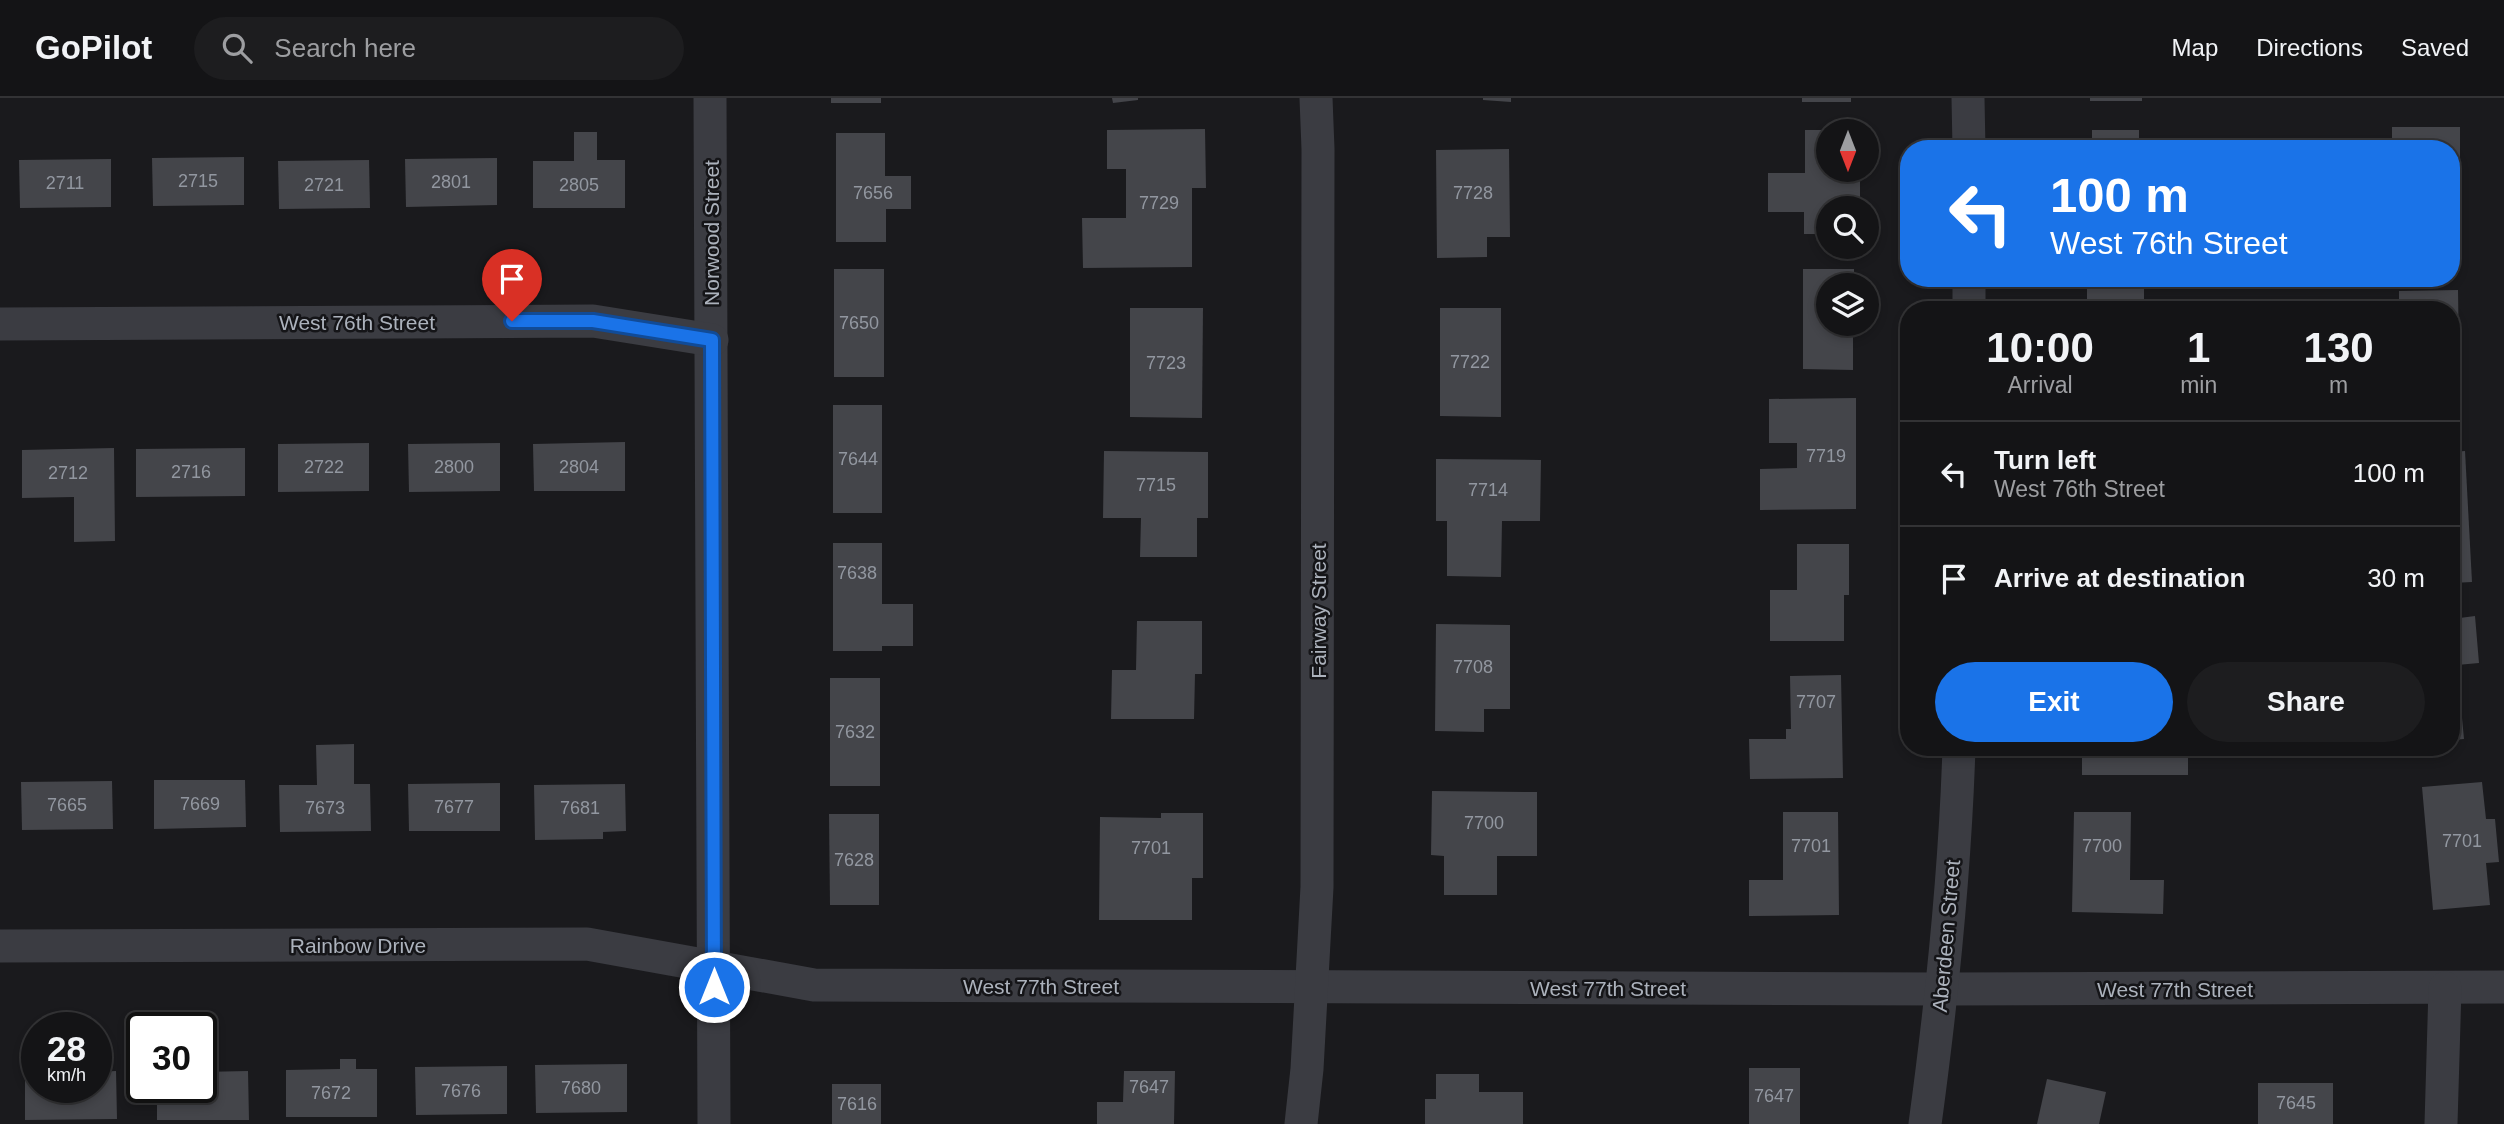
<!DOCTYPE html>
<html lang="en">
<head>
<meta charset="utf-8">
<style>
	:root { --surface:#141416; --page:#1d1d1f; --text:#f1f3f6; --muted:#9d9ea1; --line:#333335; --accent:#1a73e8 }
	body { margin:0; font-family:Helvetica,sans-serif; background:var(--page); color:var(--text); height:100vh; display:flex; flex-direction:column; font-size:26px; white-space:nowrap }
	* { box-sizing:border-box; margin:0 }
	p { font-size:23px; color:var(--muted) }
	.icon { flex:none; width:38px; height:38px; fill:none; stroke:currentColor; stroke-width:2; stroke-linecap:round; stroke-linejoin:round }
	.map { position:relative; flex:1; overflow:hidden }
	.drawer { position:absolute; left:1900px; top:203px; width:560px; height:455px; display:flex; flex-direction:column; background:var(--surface); border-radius:28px; box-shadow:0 4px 10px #0003,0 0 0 2px var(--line) }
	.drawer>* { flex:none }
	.banner { position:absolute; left:1900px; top:42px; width:560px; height:147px; border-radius:28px; box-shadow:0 4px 10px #0003,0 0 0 2px var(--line); background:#1a73e8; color:#fff; overflow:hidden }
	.needle { width:46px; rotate:180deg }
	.buttons { position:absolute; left:1816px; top:21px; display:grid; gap:14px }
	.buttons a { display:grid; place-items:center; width:63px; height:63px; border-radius:50%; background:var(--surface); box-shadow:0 4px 10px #0003,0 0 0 2px var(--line); font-size:35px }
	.speed { position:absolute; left:21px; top:914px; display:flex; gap:14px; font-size:35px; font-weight:700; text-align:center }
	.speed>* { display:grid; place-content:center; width:91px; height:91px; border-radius:50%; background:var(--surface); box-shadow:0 4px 10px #0003,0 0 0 2px var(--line); line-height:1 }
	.speed small { font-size:18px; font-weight:400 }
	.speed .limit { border:4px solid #111; border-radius:10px; background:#fff; color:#111 }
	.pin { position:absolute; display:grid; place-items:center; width:60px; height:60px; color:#fff; margin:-72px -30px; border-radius:50% 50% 50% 0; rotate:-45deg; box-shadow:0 0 7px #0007 }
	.pin .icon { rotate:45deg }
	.me { position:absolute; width:77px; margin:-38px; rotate:0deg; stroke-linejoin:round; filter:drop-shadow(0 0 5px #0008) }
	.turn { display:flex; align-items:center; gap:24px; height:147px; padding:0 35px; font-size:32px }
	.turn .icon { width:91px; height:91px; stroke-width:2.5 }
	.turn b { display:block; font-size:49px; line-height:60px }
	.eta { display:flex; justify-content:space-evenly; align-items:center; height:119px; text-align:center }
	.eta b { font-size:42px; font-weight:700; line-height:49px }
	.button { display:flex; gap:14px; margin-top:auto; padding:14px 35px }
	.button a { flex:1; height:80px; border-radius:42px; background:var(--accent); color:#fff; font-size:28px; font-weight:700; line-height:80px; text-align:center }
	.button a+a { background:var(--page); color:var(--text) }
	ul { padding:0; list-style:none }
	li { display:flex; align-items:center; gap:21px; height:105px; padding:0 35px; border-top:2px solid var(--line) }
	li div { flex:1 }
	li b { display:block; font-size:26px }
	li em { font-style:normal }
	header { display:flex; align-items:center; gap:42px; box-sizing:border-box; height:98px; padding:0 35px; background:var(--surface); border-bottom:2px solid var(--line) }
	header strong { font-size:33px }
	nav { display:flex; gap:38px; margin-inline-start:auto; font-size:24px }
	.search { width:490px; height:63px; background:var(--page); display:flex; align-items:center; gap:18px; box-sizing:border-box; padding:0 24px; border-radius:38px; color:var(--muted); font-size:26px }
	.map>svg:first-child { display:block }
	.building { fill:#44454a }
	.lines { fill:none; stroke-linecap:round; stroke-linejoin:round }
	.street { stroke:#3b3c42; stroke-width:33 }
	.route-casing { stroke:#114b97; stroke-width:18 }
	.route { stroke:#1a73e8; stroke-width:12 }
	.labels { text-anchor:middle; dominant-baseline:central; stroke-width:5; stroke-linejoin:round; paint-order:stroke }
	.number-label { font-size:18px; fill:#9297a0 }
	.street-label { font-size:21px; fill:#acb2bc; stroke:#151518 }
</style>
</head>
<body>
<header>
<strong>GoPilot</strong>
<div class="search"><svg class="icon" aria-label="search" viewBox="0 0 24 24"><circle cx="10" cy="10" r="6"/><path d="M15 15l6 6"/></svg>Search here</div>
<nav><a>Map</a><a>Directions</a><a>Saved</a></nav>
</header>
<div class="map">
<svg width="2504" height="1026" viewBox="0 0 2504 1026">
	<rect width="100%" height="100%" fill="#1a1a1d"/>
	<g class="building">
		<rect x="831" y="0" width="50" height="5"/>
		<polygon points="1112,0 1138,0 1138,2 1113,5"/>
		<polygon points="1483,0 1511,0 1511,4 1483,2"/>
		<rect x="1802" y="0" width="49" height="4"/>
		<rect x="2090" y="0" width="52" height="3"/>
		<polygon points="2392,29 2460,29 2460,117 2452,117 2452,51 2392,51"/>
		<polygon points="1205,31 1206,90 1192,90 1192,169 1083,170 1082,120 1126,120 1126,71 1107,71 1107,32"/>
		<polygon points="1805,32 1829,32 1829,72 1860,72 1860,110 1829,110 1829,136 1804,136 1804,114 1768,114 1768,75 1805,75"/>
		<rect x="2092" y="32" width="47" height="19"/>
		<polygon points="574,34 597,34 597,62 625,62 625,110 533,110 533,63 574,63"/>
		<polygon points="836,35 885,35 885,78 911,78 911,111 886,111 886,144 836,144"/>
		<polygon points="1509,51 1510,139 1487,139 1487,159 1437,160 1436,52"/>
		<polygon points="244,59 244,107 153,108 152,60"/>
		<polygon points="497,60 497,107 406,109 405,61"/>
		<polygon points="111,61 111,109 20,110 19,62"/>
		<polygon points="369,62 370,110 279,111 278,63"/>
		<rect x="834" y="171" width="50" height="108"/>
		<polygon points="1803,171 1854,171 1854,187 1829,187 1829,226 1853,226 1853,272 1803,271"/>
		<rect x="2087" y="180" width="57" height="32"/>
		<polygon points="2458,192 2460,322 2452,323 2452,212 2399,212 2399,193"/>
		<polygon points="1130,210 1203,210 1202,320 1130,319"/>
		<polygon points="1440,210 1501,210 1501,319 1440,318"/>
		<polygon points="1856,300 1856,411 1760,412 1760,371 1797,370 1797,345 1769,345 1769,301"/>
		<rect x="833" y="307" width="49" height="108"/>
		<polygon points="625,344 625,393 534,393 533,346"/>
		<polygon points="369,345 369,393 278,394 278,346"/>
		<polygon points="500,345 500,393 409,394 408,346"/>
		<polygon points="114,350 115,443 74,444 74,399 22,400 22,352"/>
		<polygon points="245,350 245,398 136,399 136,351"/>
		<polygon points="1104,353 1208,354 1208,420 1197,420 1197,459 1140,459 1141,420 1103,420"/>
		<polygon points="2465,353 2472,484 2452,485 2452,354"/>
		<polygon points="1436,361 1541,362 1540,423 1502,423 1501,479 1447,478 1447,423 1436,423"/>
		<polygon points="833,445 882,445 882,506 913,506 913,548 882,548 882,553 833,553"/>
		<polygon points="1797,446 1849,446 1849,497 1844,497 1844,543 1770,543 1770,492 1797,492"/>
		<polygon points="2475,518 2479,565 2457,567 2464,641 2452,642 2452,521"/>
		<polygon points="1137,523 1202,523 1202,576 1195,576 1194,621 1111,621 1112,572 1136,572"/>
		<polygon points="1436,526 1510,527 1510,611 1484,611 1484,634 1435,633"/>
		<polygon points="1841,577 1843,680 1750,681 1749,641 1786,641 1786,631 1791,631 1790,578"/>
		<rect x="830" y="580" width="50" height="108"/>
		<polygon points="354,646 354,686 370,686 371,733 280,734 279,687 317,687 316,647"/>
		<rect x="2082" y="649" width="106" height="28"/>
		<polygon points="154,682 245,682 246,729 154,731"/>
		<polygon points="112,683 113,731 22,732 21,684"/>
		<polygon points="2482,684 2486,721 2495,721 2499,764 2486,765 2490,807 2433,812 2422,689"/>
		<polygon points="500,685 500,733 409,733 408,686"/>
		<polygon points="625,686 626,733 603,734 603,741 535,742 534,687"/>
		<polygon points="1432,693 1537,694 1537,758 1497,758 1497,797 1444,797 1444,758 1431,757"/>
		<polygon points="1783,714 1838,714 1839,817 1749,818 1749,782 1783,782"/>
		<polygon points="2074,714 2131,714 2130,782 2164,782 2163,816 2072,814"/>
		<polygon points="1161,715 1203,715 1203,780 1192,780 1192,822 1099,822 1100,719 1161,720"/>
		<polygon points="829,716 879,716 879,807 830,807"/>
		<polygon points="340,961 356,961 356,971 377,971 377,1019 286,1019 286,972 340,971"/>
		<polygon points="627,966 627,1014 536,1015 535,967"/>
		<polygon points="507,968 507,1016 416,1017 415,969"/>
		<rect x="1749" y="970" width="51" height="56"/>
		<polygon points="116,973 117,1021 25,1022 25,974 37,974 37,989 96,989 96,974"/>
		<polygon points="248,973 249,1022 157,1022 157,989 201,989 201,974"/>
		<polygon points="1124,973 1175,973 1174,1026 1097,1026 1097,1004 1123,1004"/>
		<polygon points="1436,976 1479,976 1479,994 1523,994 1523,1026 1425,1026 1425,1001 1436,1001"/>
		<polygon points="2047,981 2106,994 2099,1026 2037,1026"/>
		<rect x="2258" y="985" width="75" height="41"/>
		<rect x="832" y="986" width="49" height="40"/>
	</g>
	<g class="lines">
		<g class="street">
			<polyline points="710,0 714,1026"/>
			<polyline points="1968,0 1969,51"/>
			<polyline points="1969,212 1969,180"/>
			<polyline points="0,226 593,223 712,242"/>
			<polyline points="0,848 587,846 814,887 1943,891 2504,889"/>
			<polyline points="1301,1026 1307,971 1317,789 1318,51 1316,0"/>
			<path d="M1925,1026C1942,901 1955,776 1959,649"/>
			<polyline points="2441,1026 2445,890"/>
		</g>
	</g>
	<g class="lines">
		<defs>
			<polyline id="route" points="512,223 593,223 712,242 714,889"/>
		</defs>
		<use href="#route" class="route-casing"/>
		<use href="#route" class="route"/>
	</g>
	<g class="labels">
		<g class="number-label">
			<text x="198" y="83">2715</text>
			<text x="451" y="84">2801</text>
			<text x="65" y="85">2711</text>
			<text x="324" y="87">2721</text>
			<text x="579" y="87">2805</text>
			<text x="873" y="95">7656</text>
			<text x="1473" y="95">7728</text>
			<text x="1159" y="105">7729</text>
			<text x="859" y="225">7650</text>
			<text x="1470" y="264">7722</text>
			<text x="1166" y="265">7723</text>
			<text x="1826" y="358">7719</text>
			<text x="858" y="361">7644</text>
			<text x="324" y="369">2722</text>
			<text x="454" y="369">2800</text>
			<text x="579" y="369">2804</text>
			<text x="191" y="374">2716</text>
			<text x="68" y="375">2712</text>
			<text x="1156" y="387">7715</text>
			<text x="1488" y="392">7714</text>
			<text x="857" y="475">7638</text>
			<text x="1473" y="569">7708</text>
			<text x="1816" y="604">7707</text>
			<text x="855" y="634">7632</text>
			<text x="200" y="706">7669</text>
			<text x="67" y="707">7665</text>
			<text x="454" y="709">7677</text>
			<text x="325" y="710">7673</text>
			<text x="580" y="710">7681</text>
			<text x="1484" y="725">7700</text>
			<text x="2462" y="743">7701</text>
			<text x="1811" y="748">7701</text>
			<text x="2102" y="748">7700</text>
			<text x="1151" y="750">7701</text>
			<text x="854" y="762">7628</text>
			<text x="1149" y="989">7647</text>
			<text x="581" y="990">7680</text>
			<text x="461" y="993">7676</text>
			<text x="331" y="995">7672</text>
			<text x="1774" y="998">7647</text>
			<text x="2296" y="1005">7645</text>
			<text x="857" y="1006">7616</text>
		</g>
		<g class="street-label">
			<text transform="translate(711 135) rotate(-90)">Norwood Street</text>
			<text x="357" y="224">West 76th Street</text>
			<text transform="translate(1318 513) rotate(-90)">Fairway Street</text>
			<text transform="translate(1946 838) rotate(-85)">Aberdeen Street</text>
			<text x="358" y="847">Rainbow Drive</text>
			<text x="1041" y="888">West 77th Street</text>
			<text x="1608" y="890">West 77th Street</text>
			<text x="2175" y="891">West 77th Street</text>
		</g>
	</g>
</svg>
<div class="buttons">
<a><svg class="needle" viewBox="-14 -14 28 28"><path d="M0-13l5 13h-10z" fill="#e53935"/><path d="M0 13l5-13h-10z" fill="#9d9ea1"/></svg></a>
<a><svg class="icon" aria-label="search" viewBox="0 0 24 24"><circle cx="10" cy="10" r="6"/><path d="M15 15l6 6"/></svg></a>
<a><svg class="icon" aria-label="layers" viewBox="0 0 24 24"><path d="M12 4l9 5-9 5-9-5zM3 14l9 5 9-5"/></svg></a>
</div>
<div class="speed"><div>28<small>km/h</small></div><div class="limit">30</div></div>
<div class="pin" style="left:512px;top:223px;background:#d93025"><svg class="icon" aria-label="arrive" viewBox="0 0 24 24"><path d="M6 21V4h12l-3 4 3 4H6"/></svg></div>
<svg class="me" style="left:714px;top:889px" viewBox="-20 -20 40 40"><circle r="17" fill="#1a73e8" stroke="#fff" stroke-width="3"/><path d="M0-11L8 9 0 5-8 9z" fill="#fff"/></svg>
<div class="banner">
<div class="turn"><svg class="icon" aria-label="left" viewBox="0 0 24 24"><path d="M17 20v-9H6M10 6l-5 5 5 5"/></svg><div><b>100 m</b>West 76th Street</div></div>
</div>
<section class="drawer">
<div class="eta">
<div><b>10:00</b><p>Arrival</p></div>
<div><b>1</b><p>min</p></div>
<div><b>130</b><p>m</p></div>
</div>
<ul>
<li><svg class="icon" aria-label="left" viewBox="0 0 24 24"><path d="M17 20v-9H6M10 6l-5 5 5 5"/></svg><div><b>Turn left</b><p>West 76th Street</p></div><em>100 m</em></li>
<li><svg class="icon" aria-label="arrive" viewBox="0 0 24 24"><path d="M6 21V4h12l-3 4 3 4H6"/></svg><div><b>Arrive at destination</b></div><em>30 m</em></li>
</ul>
<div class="button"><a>Exit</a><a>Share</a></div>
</section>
</div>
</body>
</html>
